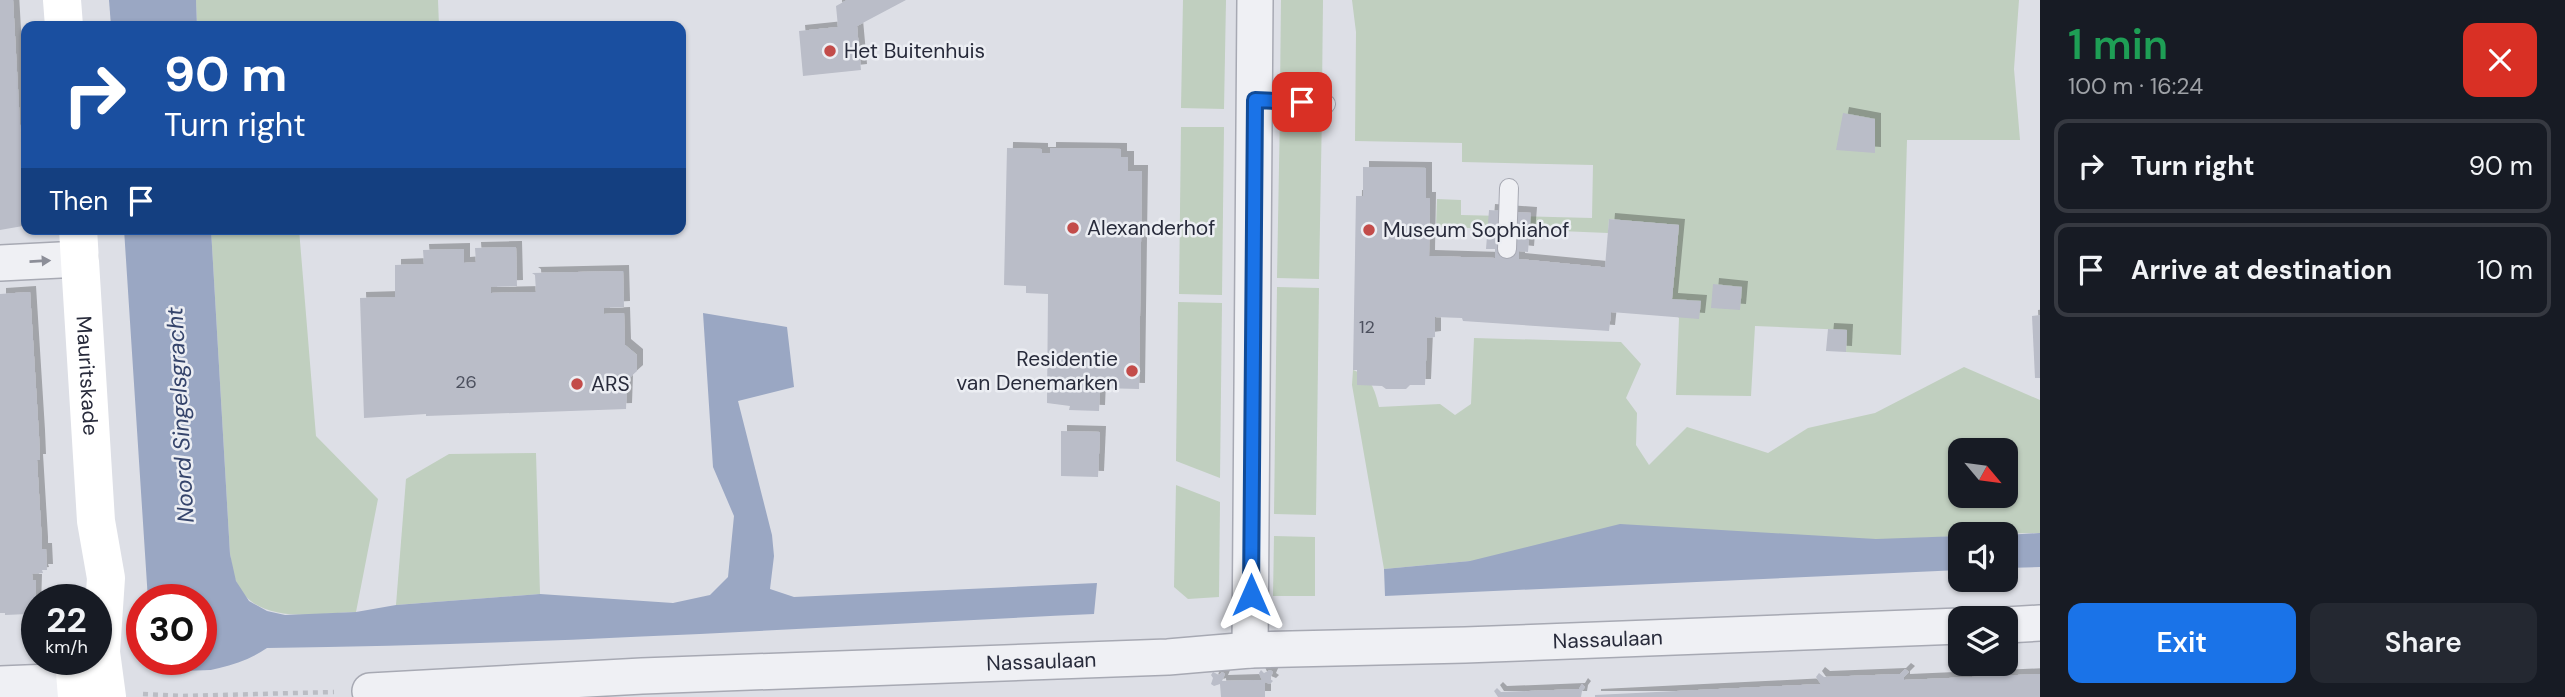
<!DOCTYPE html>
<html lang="en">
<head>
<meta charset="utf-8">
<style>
	:root { --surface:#171b24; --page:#242831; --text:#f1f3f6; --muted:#9ea1a6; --line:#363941; --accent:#1a73e8 }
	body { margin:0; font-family:"DM Sans",sans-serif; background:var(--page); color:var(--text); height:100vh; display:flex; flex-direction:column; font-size:26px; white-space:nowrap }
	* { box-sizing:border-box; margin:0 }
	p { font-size:23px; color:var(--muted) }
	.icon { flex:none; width:38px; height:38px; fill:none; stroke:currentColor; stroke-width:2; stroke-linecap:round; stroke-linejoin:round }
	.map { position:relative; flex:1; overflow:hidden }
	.side { display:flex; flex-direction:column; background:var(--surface); width:525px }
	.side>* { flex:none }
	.hud { position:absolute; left:21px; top:21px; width:665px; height:214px; border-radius:14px; box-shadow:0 2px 5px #0004; background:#1a4fa0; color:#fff; overflow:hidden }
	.needle { width:46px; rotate:119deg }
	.controls { position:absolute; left:1948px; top:438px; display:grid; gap:14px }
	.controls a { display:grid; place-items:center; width:70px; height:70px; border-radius:14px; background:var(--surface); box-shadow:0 2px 5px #0004; font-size:35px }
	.speed { position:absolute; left:21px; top:584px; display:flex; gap:14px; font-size:35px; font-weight:700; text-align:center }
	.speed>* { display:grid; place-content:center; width:91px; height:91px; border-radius:50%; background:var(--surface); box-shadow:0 2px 5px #0004; line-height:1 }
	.speed small { font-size:18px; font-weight:400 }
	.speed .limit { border:10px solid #d22; background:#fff; color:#111 }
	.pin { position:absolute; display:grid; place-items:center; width:60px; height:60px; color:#fff; margin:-30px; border-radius:14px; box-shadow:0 4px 10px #0006 }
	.me { position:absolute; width:77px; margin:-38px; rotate:0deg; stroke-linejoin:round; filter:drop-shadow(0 0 5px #0008) }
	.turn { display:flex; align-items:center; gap:24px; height:147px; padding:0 28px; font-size:32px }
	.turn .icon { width:91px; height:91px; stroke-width:2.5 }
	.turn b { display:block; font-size:49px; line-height:60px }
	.then { display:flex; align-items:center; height:66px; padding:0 28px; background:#0003; gap:14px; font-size:26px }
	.round { display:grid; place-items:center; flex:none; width:74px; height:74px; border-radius:14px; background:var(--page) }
	.headline { display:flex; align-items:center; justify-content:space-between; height:119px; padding:0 28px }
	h1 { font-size:42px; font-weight:600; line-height:52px; color:#1e9e55 }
	.cta { display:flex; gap:14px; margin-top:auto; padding:14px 28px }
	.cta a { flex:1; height:80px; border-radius:14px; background:var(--accent); color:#fff; font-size:28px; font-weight:600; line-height:80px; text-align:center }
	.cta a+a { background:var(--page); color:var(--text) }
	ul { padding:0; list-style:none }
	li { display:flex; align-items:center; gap:21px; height:94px; margin:0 14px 10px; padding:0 14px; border:4px solid var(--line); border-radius:14px }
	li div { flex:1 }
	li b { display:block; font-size:26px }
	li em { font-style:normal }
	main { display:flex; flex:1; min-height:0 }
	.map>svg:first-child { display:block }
	.green { fill:#c0cfbf; fill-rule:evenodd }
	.water { fill:#9aa7c3 }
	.pier { fill:#dddfe6 }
	.building { fill:#babdc8; filter:url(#shadow) }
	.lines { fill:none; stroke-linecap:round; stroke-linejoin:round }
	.lane-casing { stroke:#a7a9b3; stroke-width:20 }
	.street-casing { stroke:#a7a9b3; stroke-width:38 }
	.path { stroke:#bbbdc4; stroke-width:4.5; stroke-dasharray:5 5; stroke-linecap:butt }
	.lane { stroke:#eff0f4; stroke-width:18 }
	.street { stroke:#eff0f4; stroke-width:35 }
	.secondary { stroke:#fff; stroke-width:38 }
	.oneway { fill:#8c8e98 }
	.route-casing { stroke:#114b97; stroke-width:18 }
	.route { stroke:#1a73e8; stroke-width:12 }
	.poi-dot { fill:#c34c4a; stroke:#eceef3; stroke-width:2.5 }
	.labels { text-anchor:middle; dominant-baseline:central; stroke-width:5; stroke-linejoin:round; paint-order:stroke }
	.number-label { font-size:18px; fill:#4c505e }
	.poi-label { font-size:21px; fill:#282b3b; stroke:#eceef3; text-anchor:start }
	.street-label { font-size:21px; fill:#282b3b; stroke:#eceef3 }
	.water-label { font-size:23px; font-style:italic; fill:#35446b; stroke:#eceef3 }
</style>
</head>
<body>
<main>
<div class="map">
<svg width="2040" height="697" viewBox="0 0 2040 697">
	<defs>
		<filter id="shadow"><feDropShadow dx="6" dy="-6" stdDeviation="0" flood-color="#0004"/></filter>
	</defs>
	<rect width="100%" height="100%" fill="#dddfe6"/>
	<g class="green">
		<polygon points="196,0 438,0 439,26 197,26"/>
		<polygon points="1183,0 1226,0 1224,109 1181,108"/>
		<polygon points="1281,0 1323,0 1322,91 1280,92"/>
		<polygon points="1352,0 2019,0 2014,69 2020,140 1907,140 1901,355 1846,352 1847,330 1755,326 1751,396 1676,395 1679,318 1671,311 1679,225 1609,219 1608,233 1512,229 1513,216 1592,218 1593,165 1462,162 1462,143 1355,141 1356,32"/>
		<polygon points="1280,111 1322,111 1319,279 1277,278"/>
		<polygon points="1181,127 1224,127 1222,295 1179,294"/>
		<polygon points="1437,199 1461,200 1461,215 1503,216 1502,229 1436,227"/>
		<path d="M211,229H299L316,436L378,499L356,612C317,613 255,627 236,581C232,573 232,563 230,554Z"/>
		<polygon points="1277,287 1319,288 1316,515 1274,514"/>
		<polygon points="1178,302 1222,303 1220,478 1176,461"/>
		<path d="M1474,338L1621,342L1641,364L1626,398L1637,413L1636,445L1649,465L1687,427L1768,453L1808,428L1875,413L1964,367L2040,400V533L1960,534V536L1470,561L1384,569L1352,385L1353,370C1371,376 1375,390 1379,407L1440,404L1455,415L1471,404ZM1960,450H2006V495H1960Z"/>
		<polygon points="536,453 540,594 396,605 406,479 449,454"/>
		<polygon points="1176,485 1220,502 1219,597 1188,599 1174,587"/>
		<polygon points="1274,536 1315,537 1315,596 1273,596"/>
	</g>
	<g class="water">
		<polygon points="109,0 196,0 197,26 111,26"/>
		<path d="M124,229H211L230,554L236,581L249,601L267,611L285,615L356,612L396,605L540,594L673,603L710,595L728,577L734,516L713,467L703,313L787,327L794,387L738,401L772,535L774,556L770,589L794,597L1097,583L1094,614C819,627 543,645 267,648C243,665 210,671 181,675L180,671L152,667V660H201V600H148Z"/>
		<polygon points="1620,524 1876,539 1960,536 1960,570 1385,596 1384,569 1470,561"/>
		<polygon points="2040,533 2040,567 2006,568 2006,535"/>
	</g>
	<polygon class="pier" points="212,670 213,697 183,697 180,671"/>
	<g class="building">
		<polygon points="0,0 13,0 25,213 23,213 23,226 0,230"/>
		<polygon points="847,0 906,0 857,26 861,70 803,76 799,31 838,27 836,6"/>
		<polygon points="1843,113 1875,119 1875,153 1836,150"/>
		<polygon points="1007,148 1042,149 1042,153 1050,153 1050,148 1121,149 1121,157 1128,157 1128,171 1142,171 1139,389 1100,388 1099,411 1069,410 1070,406 1047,403 1048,294 1026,293 1026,286 1004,285"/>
		<polygon points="1363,167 1426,168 1426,198 1430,198 1429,256 1495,258 1495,249 1486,249 1489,210 1531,213 1528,252 1519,251 1519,259 1601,267 1605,267 1609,219 1679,225 1672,299 1701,301 1699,319 1611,312 1609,331 1463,321 1462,318 1435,317 1435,337 1427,338 1425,385 1410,385 1406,389 1386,389 1382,386 1357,385 1357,370 1353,370 1356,196 1363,196"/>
		<polygon points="516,247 517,286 491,287 491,293 536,292 535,275 532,273 623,271 624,307 604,308 604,314 624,313 625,345 637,355 637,371 627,380 626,409 426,416 426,414 364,418 360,298 395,297 395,265 424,264 423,250 464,249 464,263 476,262 475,248"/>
		<polygon points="1713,284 1742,287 1740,310 1711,308"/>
		<polygon points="30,292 39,436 40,460 37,460 42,543 42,549 46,549 47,570 42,570 43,573 32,574 33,580 36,580 35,611 28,611 28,614 5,615 5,613 0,613 0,294"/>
		<polygon points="2040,315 2040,378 2035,378 2032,316"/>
		<polygon points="1828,329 1847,330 1846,352 1826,351"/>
		<polygon points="1061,431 1100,432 1098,477 1061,476"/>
		<polygon points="1905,669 1909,672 1904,677 1904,680 2040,674 2040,697 1595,697 1595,695 1821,684 1816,677 1819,673 1824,677 1900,674"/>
		<polygon points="1261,670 1264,673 1270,670 1273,672 1270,679 1273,681 1270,684 1265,682 1265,697 1221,697 1220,684 1214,686 1211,684 1213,678 1211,675 1213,672 1219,675 1222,672 1225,674 1222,681 1255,680 1262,680 1259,673"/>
		<polygon points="1582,684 1585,687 1582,691 1581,697 1498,697 1494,691 1497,688 1501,692 1579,689"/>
	</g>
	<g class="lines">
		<defs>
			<g id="lane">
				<polyline points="1255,100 1326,104"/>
				<polyline points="1507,249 1509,188"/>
			</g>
			<g id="street">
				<polyline points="0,263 80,259"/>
				<polyline points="2006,625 2040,623"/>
				<polyline points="1250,650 1255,0"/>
				<polyline points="0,684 76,681 104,682"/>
				<path id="s1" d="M370,691L642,676L1168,657L1250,650L1465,645L1960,626"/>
			</g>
		</defs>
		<use href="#lane" class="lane-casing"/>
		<use href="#street" class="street-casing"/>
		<polyline class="path" points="143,694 183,696 334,692"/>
		<use href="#lane" class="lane"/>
		<use href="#street" class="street"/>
		<g class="secondary">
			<polyline points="62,0 64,26"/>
			<path id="s2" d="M78,229L96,521L106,578L101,652L107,697"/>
			<polyline points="74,660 77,697"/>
		</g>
	</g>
	<defs><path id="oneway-solid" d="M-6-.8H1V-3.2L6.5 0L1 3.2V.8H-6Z" transform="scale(1.75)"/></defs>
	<use class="oneway" href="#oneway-solid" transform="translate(40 261) rotate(-3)"/>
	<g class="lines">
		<defs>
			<polyline id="route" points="1251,595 1255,100 1302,102"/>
		</defs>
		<use href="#route" class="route-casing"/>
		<use href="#route" class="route"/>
	</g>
	<g class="poi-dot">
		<circle cx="830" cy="51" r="7"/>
		<circle cx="1073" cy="228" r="7"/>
		<circle cx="1369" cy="230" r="7"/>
		<circle cx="1132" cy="371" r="7"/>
		<circle cx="577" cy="384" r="7"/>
	</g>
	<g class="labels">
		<g class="number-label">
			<text x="1367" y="327">12</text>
			<text x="466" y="382">26</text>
		</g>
		<g class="poi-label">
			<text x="844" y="51">Het Buitenhuis</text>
			<text x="1087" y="228">Alexanderhof</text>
			<text x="1383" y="230">Museum Sophiahof</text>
			<text x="1118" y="359" text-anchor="end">Residentie<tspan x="1118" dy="24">van Denemarken</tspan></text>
			<text x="591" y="384">ARS</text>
		</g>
		<g class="street-label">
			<text stroke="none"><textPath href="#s2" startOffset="147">Mauritskade</textPath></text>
			<text stroke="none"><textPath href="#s1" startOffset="1239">Nassaulaan</textPath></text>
			<text stroke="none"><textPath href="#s1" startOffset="672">Nassaulaan</textPath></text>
		</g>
		<g class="water-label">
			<text transform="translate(180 415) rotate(-93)">Noord Singelsgracht</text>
		</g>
	</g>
</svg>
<div class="controls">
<a><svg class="needle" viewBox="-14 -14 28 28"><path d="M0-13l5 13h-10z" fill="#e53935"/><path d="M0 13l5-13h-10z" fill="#9ea1a6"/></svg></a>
<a><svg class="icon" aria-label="sound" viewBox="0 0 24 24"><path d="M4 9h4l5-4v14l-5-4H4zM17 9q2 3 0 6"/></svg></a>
<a><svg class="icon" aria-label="layers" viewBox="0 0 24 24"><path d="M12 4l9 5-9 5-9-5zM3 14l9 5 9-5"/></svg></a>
</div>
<div class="speed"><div>22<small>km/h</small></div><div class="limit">30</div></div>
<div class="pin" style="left:1302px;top:102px;background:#d93025"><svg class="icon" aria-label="arrive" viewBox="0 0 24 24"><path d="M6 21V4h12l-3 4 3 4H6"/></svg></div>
<svg class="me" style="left:1251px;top:595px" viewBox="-20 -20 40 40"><path d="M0-17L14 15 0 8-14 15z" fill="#1a73e8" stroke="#fff" stroke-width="4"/></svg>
<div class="hud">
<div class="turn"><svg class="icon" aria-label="right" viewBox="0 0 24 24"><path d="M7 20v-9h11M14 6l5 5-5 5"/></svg><div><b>90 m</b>Turn right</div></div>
<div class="then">Then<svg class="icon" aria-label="arrive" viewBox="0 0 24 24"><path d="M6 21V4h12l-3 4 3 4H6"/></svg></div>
</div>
</div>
<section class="side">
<div class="headline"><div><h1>1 min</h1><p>100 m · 16:24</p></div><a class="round" style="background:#d93025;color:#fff"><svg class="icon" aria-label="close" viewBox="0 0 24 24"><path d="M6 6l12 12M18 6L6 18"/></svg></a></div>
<ul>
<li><svg class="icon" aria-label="right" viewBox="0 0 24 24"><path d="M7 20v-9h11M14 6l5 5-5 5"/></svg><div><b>Turn right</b></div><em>90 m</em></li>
<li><svg class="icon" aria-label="arrive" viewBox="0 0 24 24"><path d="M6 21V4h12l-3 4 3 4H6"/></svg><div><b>Arrive at destination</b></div><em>10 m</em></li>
</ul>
<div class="cta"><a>Exit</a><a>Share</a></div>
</section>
</main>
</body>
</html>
